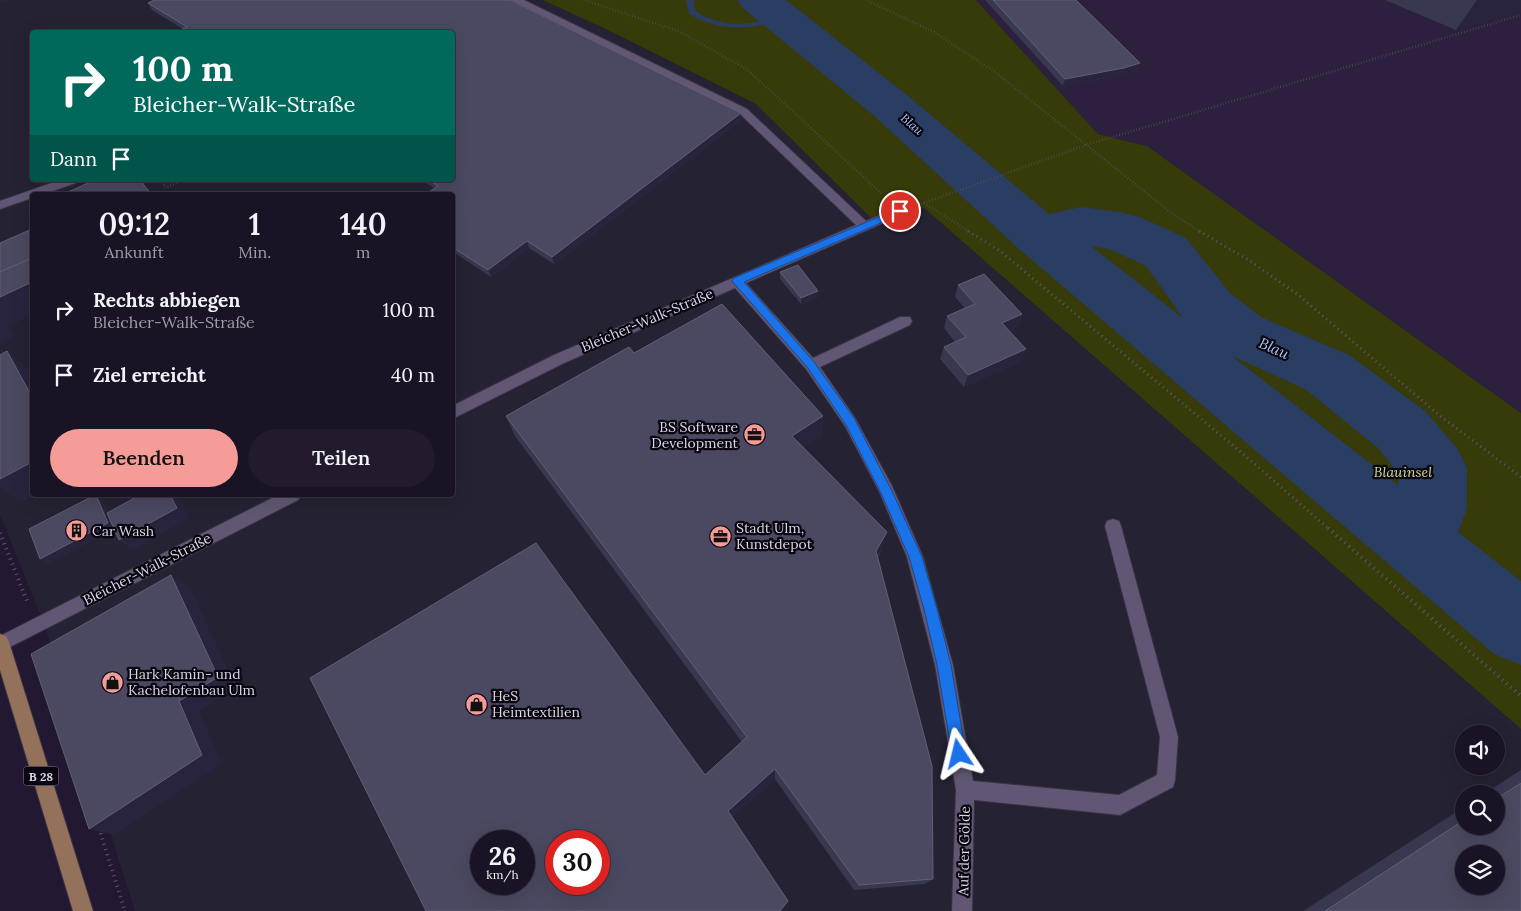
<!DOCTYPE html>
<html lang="de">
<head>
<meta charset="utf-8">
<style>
	:root { --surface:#1a1225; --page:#231b2d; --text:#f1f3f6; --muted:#9f9ea7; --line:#383242; --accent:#f59b98 }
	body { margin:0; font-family:Lora,serif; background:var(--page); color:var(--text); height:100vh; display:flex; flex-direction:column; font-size:19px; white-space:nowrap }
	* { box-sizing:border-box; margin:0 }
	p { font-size:16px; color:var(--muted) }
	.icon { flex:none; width:28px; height:28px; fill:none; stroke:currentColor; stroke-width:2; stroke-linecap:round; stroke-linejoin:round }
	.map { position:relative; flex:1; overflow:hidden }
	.sheet { position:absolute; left:30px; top:192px; width:425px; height:305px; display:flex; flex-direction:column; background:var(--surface); border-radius:5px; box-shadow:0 5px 20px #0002,0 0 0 1px var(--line) }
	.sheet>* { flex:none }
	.guide { position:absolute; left:30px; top:30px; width:425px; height:152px; border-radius:5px; box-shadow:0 5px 20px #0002,0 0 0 1px var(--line); background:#00695c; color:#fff; overflow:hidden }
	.tools { position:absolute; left:1455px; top:725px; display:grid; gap:10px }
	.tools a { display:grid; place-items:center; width:50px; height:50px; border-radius:50%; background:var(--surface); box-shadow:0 5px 20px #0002,0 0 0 1px var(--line); font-size:25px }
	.speed { position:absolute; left:470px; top:830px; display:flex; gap:10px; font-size:25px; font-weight:700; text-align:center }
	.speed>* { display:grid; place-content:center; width:65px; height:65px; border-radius:50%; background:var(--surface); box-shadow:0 5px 20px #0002,0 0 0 1px var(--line); line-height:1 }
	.speed small { font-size:12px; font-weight:400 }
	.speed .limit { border:8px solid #d22; background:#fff; color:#111 }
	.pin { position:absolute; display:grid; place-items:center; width:42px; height:42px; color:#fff; margin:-21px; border:2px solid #fff; border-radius:50%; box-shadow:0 1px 5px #0007 }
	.me { position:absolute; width:55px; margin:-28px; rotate:350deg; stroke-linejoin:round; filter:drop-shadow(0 0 4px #0008) }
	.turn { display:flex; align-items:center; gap:18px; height:105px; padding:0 20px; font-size:22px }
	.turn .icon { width:65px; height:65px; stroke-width:2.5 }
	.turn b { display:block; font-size:35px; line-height:42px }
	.then { display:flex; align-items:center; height:48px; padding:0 20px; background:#0003; gap:10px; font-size:19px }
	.eta { display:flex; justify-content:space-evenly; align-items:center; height:85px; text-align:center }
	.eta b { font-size:30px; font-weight:600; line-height:35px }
	.action { display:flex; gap:10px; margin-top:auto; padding:10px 20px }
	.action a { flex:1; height:58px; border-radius:30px; background:var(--accent); color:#111; font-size:20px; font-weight:600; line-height:58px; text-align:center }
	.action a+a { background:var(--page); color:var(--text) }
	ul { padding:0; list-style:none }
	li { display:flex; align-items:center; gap:15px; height:65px; padding:0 20px }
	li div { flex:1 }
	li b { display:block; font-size:19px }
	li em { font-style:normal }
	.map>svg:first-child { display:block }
	.commercial { fill:#252333; fill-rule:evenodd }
	.built { fill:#2c203e }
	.green { fill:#373a09 }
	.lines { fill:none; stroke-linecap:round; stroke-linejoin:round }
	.stream { fill:#2a3d62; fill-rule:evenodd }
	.river { fill:#2a3d62; fill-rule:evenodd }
	.minor-casing { stroke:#3a3145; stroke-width:2 }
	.major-casing { stroke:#3a3145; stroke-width:2 }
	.path-far2 { stroke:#5e566c; stroke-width:2.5; stroke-dasharray:0.5 2.5; stroke-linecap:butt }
	.path-far1 { stroke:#5e566c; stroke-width:3; stroke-dasharray:1 4; stroke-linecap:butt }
	.path { stroke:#5e566c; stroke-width:4; stroke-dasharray:1 4.5; stroke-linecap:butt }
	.minor { fill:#615774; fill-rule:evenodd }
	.major { fill:#93715b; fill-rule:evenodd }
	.wall { fill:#393851 }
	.shaded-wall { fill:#29243e }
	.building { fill:#4b4961; stroke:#615f76; fill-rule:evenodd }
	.route { fill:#1a73e8; stroke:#114b97 }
	.labels { text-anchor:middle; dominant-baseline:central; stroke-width:4.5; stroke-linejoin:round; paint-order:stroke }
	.far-water-label { font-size:12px; font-style:italic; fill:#a9c5f9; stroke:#0a0610 }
	.shield { fill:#0a0610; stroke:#9c97a6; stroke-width:1 }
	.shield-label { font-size:12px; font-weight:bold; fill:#dbd5e6 }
	.street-label { font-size:14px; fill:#dbd5e6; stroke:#0a0610 }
	.poi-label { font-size:14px; fill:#dbd5e6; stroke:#0a0610; text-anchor:start }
	.park-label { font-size:14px; font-style:italic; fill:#d5dd8f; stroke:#0a0610 }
	.water-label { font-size:15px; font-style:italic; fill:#a9c5f9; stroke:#0a0610 }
</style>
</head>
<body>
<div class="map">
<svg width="1521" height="911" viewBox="0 0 1521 911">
	<rect width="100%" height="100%" fill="#221831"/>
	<path class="commercial" d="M0,0H543L618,35L756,104L877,224L924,208L1521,729V911H135L43,621L0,515ZM32,32H452V180H32ZM32,195H452V495H32ZM1464,734H1496V766H1464ZM1464,794H1496V826H1464ZM481,841H524V884H481ZM556,841H599V884H556ZM1464,854H1496V886H1464Z"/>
	<polygon class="built" points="976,0 1521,0 1521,413 1147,146 1098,134"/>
	<polygon class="green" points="543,0 976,0 1098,134 1147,146 1521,413 1521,729 924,208 877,224 756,104 618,35"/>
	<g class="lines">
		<path class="stream" d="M686,0H694L695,11C726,30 748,24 781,16L785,18C780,21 772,22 766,24C738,30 714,29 689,14Z"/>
		<path class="river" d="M737,0H786L907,95L1049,214L1081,207L1120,212L1140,217L1186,238L1230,293L1261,317L1349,355L1425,411L1457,448L1467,468V509L1458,532L1521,581V665L1494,654L1019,249L873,115L744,9ZM1091,246L1109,249L1146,266L1183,318ZM1232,356L1305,389L1379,449L1399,475L1398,485Z"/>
		<defs>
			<g id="minor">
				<polygon points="511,0 524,0 747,109 866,221 896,208 904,208 906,211 904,214 746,283 813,358 900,317 910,317 912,321 910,325 820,367 855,418 892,486 923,557 953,665 973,781 1119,795 1157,775 1160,737 1105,526 1107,521 1113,519 1119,521 1121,526 1178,737 1175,780 1173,787 1120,815 974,800 972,911 952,911 956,790 935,665 907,557 880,493 845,426 806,369 735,288 564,363 452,419 452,406 554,355 856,225 739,113"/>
				<polygon points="60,180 78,180 76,183 41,195 32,195 32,198 0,209 0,201"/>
				<polygon points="278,495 301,495 298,500 0,652 0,636"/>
			</g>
			<polygon id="major" points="0,634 6,636 9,642 93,911 73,911 0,670"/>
		</defs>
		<use href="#minor" class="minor-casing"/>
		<use href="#major" class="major-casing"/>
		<g class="path-far2">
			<polyline points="584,0 678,31 748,70 881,193"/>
			<polyline points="866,0 934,32 995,72 1174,215 1201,232"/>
			<polyline points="160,180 166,188 181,180"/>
			<polyline points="924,203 970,232"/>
			<polyline points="921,204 1086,145 1521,15"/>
		</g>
		<g class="path-far1">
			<polyline points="968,231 1000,251 1242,453 1330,530"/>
			<polyline points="1199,231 1250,261 1297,294 1439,415 1521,477"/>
		</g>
		<g class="path">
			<polyline points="1328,528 1521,696"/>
			<polyline points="0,533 27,601"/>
			<polyline points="99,828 125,911"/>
		</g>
		<use href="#minor" class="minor"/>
		<use href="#major" class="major"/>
	</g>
	<g class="wall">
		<polygon points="985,0 1076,0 1140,63 1137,70 1122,75 1063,86"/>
		<polygon points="1385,0 1521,0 1456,30"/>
		<polygon points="148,3 741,120 554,264 529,248 491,277 452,251 452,195 434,188 421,180 452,180 183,29 152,10"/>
		<polygon points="780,272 818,297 801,304 780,279"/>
		<polygon points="958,285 1022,314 1018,326 1008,330 1021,361 964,387 940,359 944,347 955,342 944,328 947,316 965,308 955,297"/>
		<polygon points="634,353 823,416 821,436 803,447 882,549 878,558 933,879 925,884 854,890 775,779 732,817 788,901 787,905 705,775 742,742 515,436 506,416"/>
		<polygon points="1521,770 1521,911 1303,911 1464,807 1464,826 1496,826 1496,794 1484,794"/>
	</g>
	<g class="shaded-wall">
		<polygon points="0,0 9,0 0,3"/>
		<polygon points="1477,0 1521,0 1521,11 1456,30"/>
		<polygon points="1140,63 1137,70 1122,75 1063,86 1065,79"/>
		<polygon points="741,113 741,120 554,264 552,257"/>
		<polygon points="527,241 529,248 491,277 488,270"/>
		<polygon points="32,260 32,315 9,326 15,336 0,343 0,275"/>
		<polygon points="818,291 818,297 801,304 801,298"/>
		<polygon points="1022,314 1018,326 997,336 1002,323"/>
		<polygon points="1026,349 1021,361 964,387 968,375"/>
		<polygon points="7,351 32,372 32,396 31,395"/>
		<polygon points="823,416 821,436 791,456 792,436"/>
		<polygon points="32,462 32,495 34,495 21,502 0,488 0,479"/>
		<polygon points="96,495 103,500 116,528 48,564 40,559"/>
		<polygon points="170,495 178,495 189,518 133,550 119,540"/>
		<polygon points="887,532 882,549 871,568 876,551"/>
		<polygon points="171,575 190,588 236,688 199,711 222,764 114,835 89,829 179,701"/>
		<polygon points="775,769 775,779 729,820 728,811"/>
		<polygon points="788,901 787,905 782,911 780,911"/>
	</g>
	<g class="building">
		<polygon points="154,0 510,0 741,113 552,257 527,241 488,270 452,247 452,195 424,195 438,186 429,180 452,180 452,32 176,32 187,27 148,3"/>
		<polygon points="993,0 1076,0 1140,63 1124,68 1065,79"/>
		<polygon points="95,180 140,180 152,195 61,195"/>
		<polygon points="32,229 32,258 0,272 0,243"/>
		<polygon points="32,258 32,282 0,297 0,272"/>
		<polygon points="798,265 818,291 801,298 780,272"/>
		<polygon points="984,274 1022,314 1002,323 1026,349 968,375 944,347 966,337 947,316 975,304 958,285"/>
		<path d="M722,304L823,416L792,436L887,532L876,551L932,766L933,879L859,885L775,769L728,811L788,901L780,911H426L310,678L536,543L705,775L747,737L506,416L629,347L634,353ZM481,841H524V884H481ZM556,841H599V884H556Z"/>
		<polygon points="7,351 31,395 32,394 32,462 0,479 0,355"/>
		<polygon points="95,495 96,495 108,523 40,559 29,529"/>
		<polygon points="140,495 170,495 177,508 119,540 107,513"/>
		<polygon points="171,575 218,677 179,701 202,755 89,829 31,654"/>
		<path d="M1521,783V911H1325L1464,820V826H1496V799ZM1464,854H1496V886H1464Z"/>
	</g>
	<polygon class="route" points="900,208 905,211 904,213 744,282 814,362 854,418 892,491 922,557 937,609 951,665 966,754 964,759 959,762 954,759 952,754 937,665 924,609 909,557 881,493 846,425 807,367 732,281 734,278"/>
	<defs>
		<symbol id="office-disc" viewBox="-11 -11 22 22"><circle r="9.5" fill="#f59b98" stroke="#0a0610"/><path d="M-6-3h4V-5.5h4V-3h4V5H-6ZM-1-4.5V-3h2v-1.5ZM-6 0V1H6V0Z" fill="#111"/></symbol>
		<symbol id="building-disc" viewBox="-11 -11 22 22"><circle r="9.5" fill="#f59b98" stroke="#0a0610"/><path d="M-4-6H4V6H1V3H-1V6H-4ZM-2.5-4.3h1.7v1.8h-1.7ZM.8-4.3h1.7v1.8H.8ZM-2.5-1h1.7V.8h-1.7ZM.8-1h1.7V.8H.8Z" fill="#111"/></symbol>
		<symbol id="shop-disc" viewBox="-11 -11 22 22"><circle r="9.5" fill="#f59b98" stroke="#0a0610"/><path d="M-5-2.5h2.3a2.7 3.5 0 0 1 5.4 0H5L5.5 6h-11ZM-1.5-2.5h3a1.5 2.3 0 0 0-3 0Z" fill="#111"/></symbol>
	</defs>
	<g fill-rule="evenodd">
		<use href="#office-disc" x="742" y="422" width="25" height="25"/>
		<use href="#building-disc" x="64" y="518" width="25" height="25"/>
		<use href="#office-disc" x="708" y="524" width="25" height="25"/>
		<use href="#shop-disc" x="100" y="670" width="25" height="25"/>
		<use href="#shop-disc" x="464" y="692" width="25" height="25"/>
	</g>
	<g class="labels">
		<g class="far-water-label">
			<text transform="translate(912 124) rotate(41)">Blau</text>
		</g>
		<rect class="shield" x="23.5" y="766.5" width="35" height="19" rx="4"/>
		<g class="shield-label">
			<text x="41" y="776">B 28</text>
		</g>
		<g class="street-label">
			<text transform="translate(647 320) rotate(-23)">Bleicher-Walk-Straße</text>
			<text transform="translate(147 569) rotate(-27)">Bleicher-Walk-Straße</text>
			<text transform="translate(964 851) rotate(-89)">Auf der Gölde</text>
		</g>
		<g class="poi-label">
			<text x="738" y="427" text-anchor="end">BS Software<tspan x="738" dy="16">Development</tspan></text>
			<text x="736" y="528">Stadt Ulm,<tspan x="736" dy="16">Kunstdepot</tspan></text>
			<text x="92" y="531">Car Wash</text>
			<text x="128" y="674">Hark Kamin- und<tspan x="128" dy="16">Kachelofenbau Ulm</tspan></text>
			<text x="492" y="696">HeS<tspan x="492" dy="16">Heimtextilien</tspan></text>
		</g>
		<g class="park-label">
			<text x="1403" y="472">Blauinsel</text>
		</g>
		<g class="water-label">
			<text transform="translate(1274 348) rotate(24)">Blau</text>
		</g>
	</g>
</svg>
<div class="tools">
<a><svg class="icon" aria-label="sound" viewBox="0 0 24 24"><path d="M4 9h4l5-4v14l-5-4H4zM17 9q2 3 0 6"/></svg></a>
<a><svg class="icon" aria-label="search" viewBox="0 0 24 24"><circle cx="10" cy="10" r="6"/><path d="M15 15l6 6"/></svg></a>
<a><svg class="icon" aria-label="layers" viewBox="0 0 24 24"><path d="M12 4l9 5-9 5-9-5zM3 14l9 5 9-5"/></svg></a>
</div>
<div class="speed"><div>26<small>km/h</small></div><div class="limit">30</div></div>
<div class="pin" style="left:900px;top:211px;background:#d93025"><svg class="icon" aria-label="arrive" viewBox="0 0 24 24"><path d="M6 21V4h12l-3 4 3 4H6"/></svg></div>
<svg class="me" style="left:959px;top:754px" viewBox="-20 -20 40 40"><path d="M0-17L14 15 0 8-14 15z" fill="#1a73e8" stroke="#fff" stroke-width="4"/></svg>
<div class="guide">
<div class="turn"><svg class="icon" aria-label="right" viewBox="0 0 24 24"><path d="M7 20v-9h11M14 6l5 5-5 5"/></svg><div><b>100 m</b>Bleicher-Walk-Straße</div></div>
<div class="then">Dann<svg class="icon" aria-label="arrive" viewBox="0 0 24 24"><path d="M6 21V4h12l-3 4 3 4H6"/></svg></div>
</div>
<section class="sheet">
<div class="eta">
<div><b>09:12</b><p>Ankunft</p></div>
<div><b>1</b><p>Min.</p></div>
<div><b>140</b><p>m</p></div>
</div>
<ul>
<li><svg class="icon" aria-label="right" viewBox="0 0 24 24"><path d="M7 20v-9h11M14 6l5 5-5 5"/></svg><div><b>Rechts abbiegen</b><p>Bleicher-Walk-Straße</p></div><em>100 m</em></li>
<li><svg class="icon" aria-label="arrive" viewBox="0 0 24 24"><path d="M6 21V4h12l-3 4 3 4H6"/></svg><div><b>Ziel erreicht</b></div><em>40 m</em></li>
</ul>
<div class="action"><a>Beenden</a><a>Teilen</a></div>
</section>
</div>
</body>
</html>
